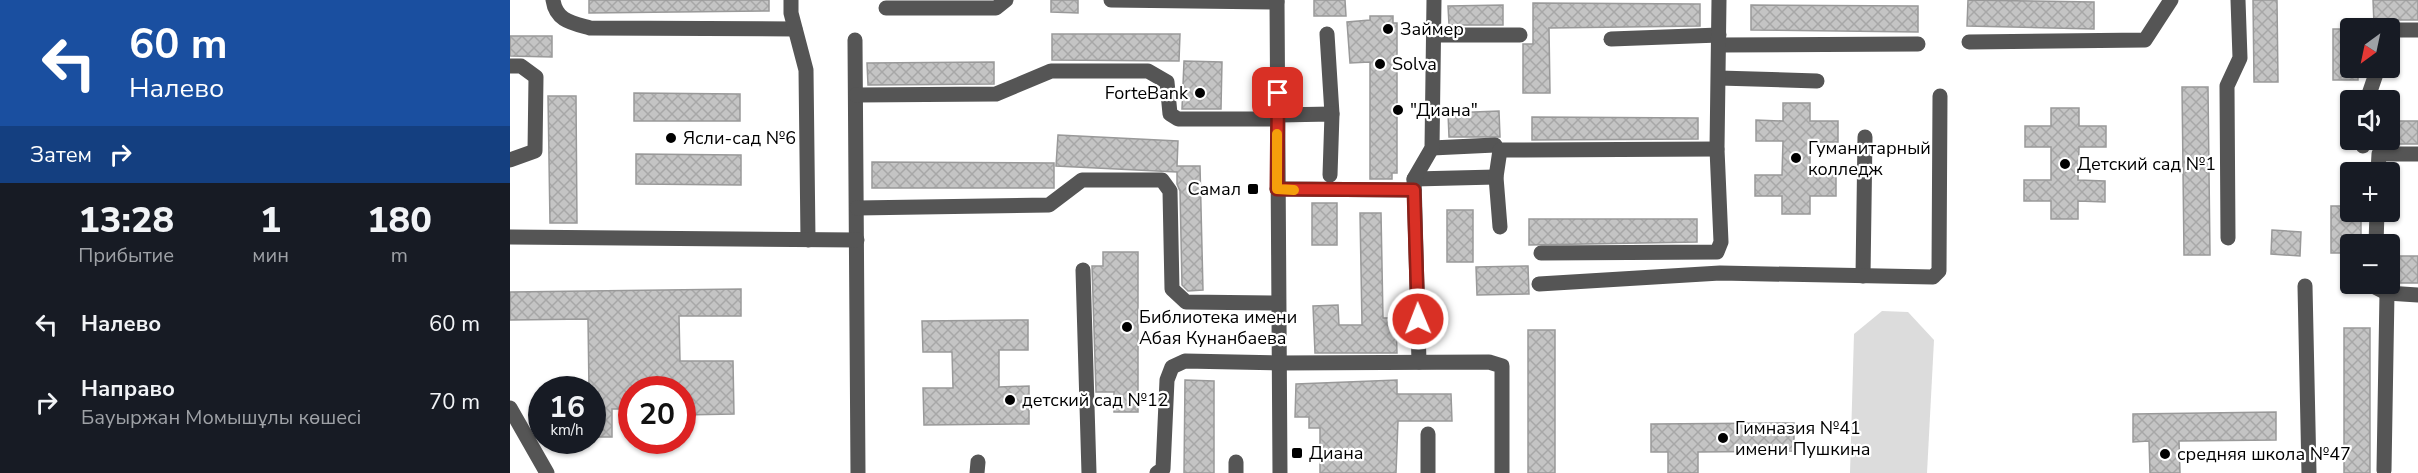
<!DOCTYPE html>
<html lang="ru">
<head>
<meta charset="utf-8">
<style>
	:root { --surface:#171b24; --page:#242831; --text:#f1f3f6; --muted:#9ea1a6 }
	body { margin:0; font-family:"Nunito Sans",sans-serif; background:var(--page); color:var(--text); height:100vh; display:flex; flex-direction:column; font-size:22px; white-space:nowrap }
	* { box-sizing:border-box; margin:0 }
	p { font-size:20px; color:var(--muted) }
	.icon { flex:none; width:33px; height:33px; fill:none; stroke:currentColor; stroke-width:2; stroke-linecap:round; stroke-linejoin:round }
	.map { position:relative; flex:1; overflow:hidden }
	.drawer { display:flex; flex-direction:column; background:var(--surface); width:510px }
	.drawer>* { flex:none }
	.banner { background:#1a4fa0; color:#fff; overflow:hidden }
	.needle { width:39px; rotate:213deg }
	.fabs { position:absolute; left:1830px; top:18px; display:grid; gap:12px }
	.fabs a { display:grid; place-items:center; width:60px; height:60px; border-radius:6px; background:var(--surface); box-shadow:0 2px 4px #0004; font-size:30px }
	.speed { position:absolute; left:18px; top:376px; display:flex; gap:12px; font-size:30px; font-weight:700; text-align:center }
	.speed>* { display:grid; place-content:center; width:78px; height:78px; border-radius:50%; background:var(--surface); box-shadow:0 2px 4px #0004; line-height:1 }
	.speed small { font-size:15px; font-weight:400 }
	.speed .limit { border:9px solid #d22; background:#fff; color:#111 }
	.pin { position:absolute; display:grid; place-items:center; width:51px; height:51px; color:#fff; margin:-26px; border-radius:12px; box-shadow:0 3px 9px #0006 }
	.me { position:absolute; width:66px; margin:-33px; rotate:359deg; stroke-linejoin:round; filter:drop-shadow(0 0 4px #0008) }
	.turn { display:flex; align-items:center; gap:21px; height:126px; padding:0 30px; font-size:27px }
	.turn .icon { width:78px; height:78px; stroke-width:2.5 }
	.turn b { display:block; font-size:42px; line-height:51px }
	.then { display:flex; align-items:center; height:57px; padding:0 30px; background:#0003; gap:12px; font-size:22px }
	.eta { display:flex; justify-content:space-evenly; align-items:center; height:102px; text-align:center }
	.eta b { font-size:36px; font-weight:800; line-height:42px }
	ul { padding:0; list-style:none }
	li { display:flex; align-items:center; gap:18px; height:78px; padding:0 30px }
	li div { flex:1 }
	li b { display:block; font-size:22px }
	li em { font-style:normal }
	main { display:flex; flex:1; min-height:0 }
	.map>svg:first-child { display:block }
	.pitch { fill:#dcdcdc }
	.building { fill:url(#building-cross-hatch); stroke:#999; stroke-width:1.5 }
	.lines { fill:none; stroke-linecap:round; stroke-linejoin:round }
	.minor { stroke:#555; stroke-width:15 }
	.route-casing { stroke:#8d1f18; stroke-width:15 }
	.route { stroke:#d93025; stroke-width:10 }
	.slow { stroke:#f59e0b; stroke-width:10 }
	.poi-dot { fill:#000; stroke:#fff; stroke-width:2 }
	.labels { text-anchor:middle; dominant-baseline:central; stroke-width:4.5; stroke-linejoin:round; paint-order:stroke }
	.poi-label { font-size:18px; fill:#000; stroke:#fff; text-anchor:start }
</style>
</head>
<body>
<main>
<section class="drawer">
<div class="banner">
<div class="turn"><svg class="icon" aria-label="left" viewBox="0 0 24 24"><path d="M17 20v-9H6M10 6l-5 5 5 5"/></svg><div><b>60 m</b>Налево</div></div>
<div class="then">Затем<svg class="icon" aria-label="right" viewBox="0 0 24 24"><path d="M7 20v-9h11M14 6l5 5-5 5"/></svg></div>
</div>
<div class="eta">
<div><b>13:28</b><p>Прибытие</p></div>
<div><b>1</b><p>мин</p></div>
<div><b>180</b><p>m</p></div>
</div>
<ul>
<li><svg class="icon" aria-label="left" viewBox="0 0 24 24"><path d="M17 20v-9H6M10 6l-5 5 5 5"/></svg><div><b>Налево</b></div><em>60 m</em></li>
<li><svg class="icon" aria-label="right" viewBox="0 0 24 24"><path d="M7 20v-9h11M14 6l5 5-5 5"/></svg><div><b>Направо</b><p>Бауыржан Момышұлы көшесі</p></div><em>70 m</em></li>
</ul>
</section>
<div class="map">
<svg width="1908" height="473" viewBox="0 0 1908 473">
	<defs>
		<pattern id="building-cross-hatch" width="8" height="8" patternUnits="userSpaceOnUse" patternTransform="scale(1.5)"><rect width="8" height="8" fill="#c4c4c4"/><path d="M0 0l8 8M0 8l8-8" fill="none" stroke="#a7a7a7"/></pattern>
	</defs>
	<rect width="100%" height="100%" fill="#fff"/>
	<polygon class="pitch" points="1372,311 1398,312 1424,340 1417,473 1340,473 1344,334"/>
	<g class="building">
		<polygon points="79,0 259,0 259,11 79,13"/>
		<polygon points="541,0 568,0 568,13 541,12"/>
		<polygon points="804,0 835,0 836,16 804,16"/>
		<polygon points="1458,0 1584,2 1584,29 1457,26"/>
		<polygon points="1743,0 1767,0 1768,82 1744,82"/>
		<polygon points="1863,0 1908,0 1908,20 1881,20 1873,25 1864,25"/>
		<polygon points="1023,3 1190,4 1190,26 1039,28 1040,93 1013,93 1013,44 1023,44"/>
		<polygon points="993,5 993,25 939,25 938,6"/>
		<polygon points="1241,5 1408,6 1408,32 1241,30"/>
		<polygon points="860,16 883,16 883,23 887,23 887,173 882,173 882,179 860,179 860,62 840,63 837,22 860,20"/>
		<polygon points="1823,29 1840,29 1840,68 1848,68 1848,80 1823,80"/>
		<polygon points="542,34 670,34 669,61 542,60"/>
		<polygon points="0,36 42,36 42,57 0,56"/>
		<polygon points="674,61 712,62 711,109 672,109"/>
		<polygon points="484,62 484,84 358,85 357,63"/>
		<polygon points="1672,87 1698,87 1700,255 1674,255"/>
		<polygon points="124,93 230,94 230,121 124,121"/>
		<polygon points="38,96 66,96 67,223 40,223"/>
		<polygon points="1273,103 1300,103 1300,121 1328,121 1328,142 1300,142 1300,175 1326,175 1326,196 1300,196 1300,214 1272,214 1272,196 1245,196 1245,175 1272,175 1273,141 1246,141 1246,120 1273,121"/>
		<polygon points="1541,108 1569,108 1569,126 1596,126 1596,147 1569,147 1568,180 1595,181 1595,202 1568,201 1568,219 1541,219 1541,201 1514,201 1514,180 1541,180 1541,147 1515,147 1515,126 1541,126"/>
		<polygon points="989,111 990,137 939,137 938,113"/>
		<polygon points="1022,117 1188,118 1188,139 1022,140"/>
		<rect x="1880" y="121" width="28" height="23"/>
		<polygon points="548,135 668,141 667,166 690,166 693,290 678,291 672,285 670,191 667,184 667,172 546,166"/>
		<polygon points="126,154 231,155 231,185 126,184"/>
		<polygon points="362,162 544,163 544,188 362,188"/>
		<rect x="802" y="203" width="25" height="42"/>
		<polygon points="1821,206 1840,206 1840,212 1851,212 1851,244 1840,244 1840,253 1821,253"/>
		<rect x="937" y="210" width="26" height="52"/>
		<polygon points="850,213 871,213 873,318 886,318 887,353 805,353 803,306 828,305 829,325 852,325"/>
		<polygon points="1019,219 1187,219 1187,242 1019,245"/>
		<polygon points="1762,230 1791,232 1790,256 1761,254"/>
		<polygon points="593,252 628,252 628,412 604,412 604,392 586,392 582,266 593,266"/>
		<rect x="1880" y="256" width="28" height="27"/>
		<polygon points="1018,266 1019,294 967,295 966,267"/>
		<polygon points="231,289 231,316 169,316 170,361 223,361 224,414 172,415 172,390 122,390 122,409 102,409 102,437 82,437 82,390 79,390 78,319 0,320 0,292"/>
		<polygon points="518,320 518,350 489,350 489,387 519,386 519,424 414,425 413,388 443,388 442,352 413,352 412,321"/>
		<rect x="1834" y="328" width="26" height="145"/>
		<rect x="1018" y="330" width="27" height="143"/>
		<polygon points="675,380 704,381 704,473 674,473"/>
		<polygon points="887,380 887,394 941,394 942,421 888,421 886,473 810,473 810,428 799,428 799,417 785,417 786,384"/>
		<polygon points="1766,412 1766,440 1669,441 1670,473 1640,473 1639,441 1623,442 1623,414"/>
		<polygon points="1284,423 1284,451 1188,452 1188,473 1158,473 1158,452 1141,452 1141,424"/>
	</g>
	<g class="lines">
		<g class="minor">
			<path d="M43,0C46,21 62,23 80,28L285,29"/>
			<polyline points="281,0 281,13 296,70 298,240"/>
			<polyline points="601,0 767,2"/>
			<polyline points="767,0 770,473"/>
			<polyline points="376,8 486,8 496,0"/>
			<polyline points="817,34 822,114"/>
			<polyline points="1880,34 1881,30 1908,30"/>
			<polyline points="925,35 1010,35"/>
			<polyline points="1101,39 1209,35"/>
			<polyline points="345,40 348,473"/>
			<polyline points="1459,42 1635,40 1661,0"/>
			<polyline points="1209,45 1408,44"/>
			<polyline points="0,66 11,66 26,77 25,151 0,160"/>
			<polyline points="1209,78 1307,81"/>
			<polyline points="346,95 486,94 541,71 638,71 657,82 660,114 668,119 767,119"/>
			<polyline points="1857,100 1868,68"/>
			<polyline points="768,115 822,114 820,175"/>
			<polyline points="1851,140 1853,146"/>
			<polyline points="922,148 985,145"/>
			<polyline points="1868,172 1869,154 1908,154"/>
			<polyline points="904,179 986,177"/>
			<polyline points="767,189 904,190"/>
			<polyline points="347,208 539,205 572,180 652,180 660,191 662,289 676,302 768,303"/>
			<polyline points="990,227 986,177 990,150 1207,149"/>
			<polyline points="0,237 347,240"/>
			<polyline points="1718,238 1717,86 1730,58 1728,0"/>
			<polyline points="1866,244 1867,212"/>
			<polyline points="1031,253 1207,252 1211,242 1207,149 1209,0"/>
			<polyline points="573,270 579,473"/>
			<polyline points="1353,276 1355,137"/>
			<polyline points="1029,284 1210,273 1423,277 1429,271 1430,96"/>
			<polyline points="1865,284 1865,287 1877,293 1908,295"/>
			<polyline points="1795,286 1799,473"/>
			<polyline points="909,362 904,179 922,148 924,0"/>
			<polyline points="0,408 37,473"/>
			<polyline points="918,434 918,473"/>
			<polyline points="726,462 726,473"/>
			<polyline points="1874,470 1877,293"/>
			<polyline points="467,473 468,462"/>
			<polyline points="647,473 653,469 657,380 662,367 675,361 768,363 979,362 992,366 992,473"/>
		</g>
	</g>
	<g class="lines">
		<defs>
			<polyline id="route" points="768,93 767,189 904,190 908,319"/>
		</defs>
		<use href="#route" class="route-casing"/>
		<use href="#route" class="route"/>
		<polyline class="slow" points="767,134 767,189 784,190"/>
	</g>
	<g class="poi-dot">
		<circle cx="878" cy="29" r="6"/>
		<circle cx="870" cy="64" r="6"/>
		<circle cx="690" cy="93" r="6"/>
		<circle cx="888" cy="110" r="6"/>
		<circle cx="161" cy="138" r="6"/>
		<circle cx="1286" cy="158" r="6"/>
		<circle cx="1555" cy="164" r="6"/>
		<rect x="737" y="183" width="12" height="12" rx="3"/>
		<circle cx="617" cy="327" r="6"/>
		<circle cx="500" cy="400" r="6"/>
		<circle cx="1213" cy="438" r="6"/>
		<rect x="781" y="447" width="12" height="12" rx="3"/>
		<circle cx="1655" cy="454" r="6"/>
	</g>
	<g class="labels">
		<g class="poi-label">
			<text x="890" y="29">Займер</text>
			<text x="882" y="64">Solva</text>
			<text x="678" y="93" text-anchor="end">ForteBank</text>
			<text x="900" y="110">"Диана"</text>
			<text x="173" y="138">Ясли-сад №6</text>
			<text x="1298" y="148">Гуманитарный<tspan x="1298" dy="21">колледж</tspan></text>
			<text x="1567" y="164">Детский сад №1</text>
			<text x="731" y="189" text-anchor="end">Самал</text>
			<text x="629" y="317">Библиотека имени<tspan x="629" dy="21">Абая Кунанбаева</tspan></text>
			<text x="512" y="400">детский сад №12</text>
			<text x="1225" y="428">Гимназия №41<tspan x="1225" dy="21">имени Пушкина</tspan></text>
			<text x="799" y="453">Диана</text>
			<text x="1667" y="454">средняя школа №47</text>
		</g>
	</g>
</svg>
<div class="fabs">
<a><svg class="needle" viewBox="-14 -14 28 28"><path d="M0-13l5 13h-10z" fill="#e53935"/><path d="M0 13l5-13h-10z" fill="#9ea1a6"/></svg></a>
<a><svg class="icon" aria-label="sound" viewBox="0 0 24 24"><path d="M4 9h4l5-4v14l-5-4H4zM17 9q2 3 0 6"/></svg></a>
<a>+</a>
<a>−</a>
</div>
<div class="speed"><div>16<small>km/h</small></div><div class="limit">20</div></div>
<div class="pin" style="left:768px;top:93px;background:#d93025"><svg class="icon" aria-label="arrive" viewBox="0 0 24 24"><path d="M6 21V4h12l-3 4 3 4H6"/></svg></div>
<svg class="me" style="left:908px;top:319px" viewBox="-20 -20 40 40"><circle r="17" fill="#d93025" stroke="#fff" stroke-width="3"/><path d="M0-11L8 9 0 5-8 9z" fill="#fff"/></svg>
</div>
</main>
</body>
</html>
